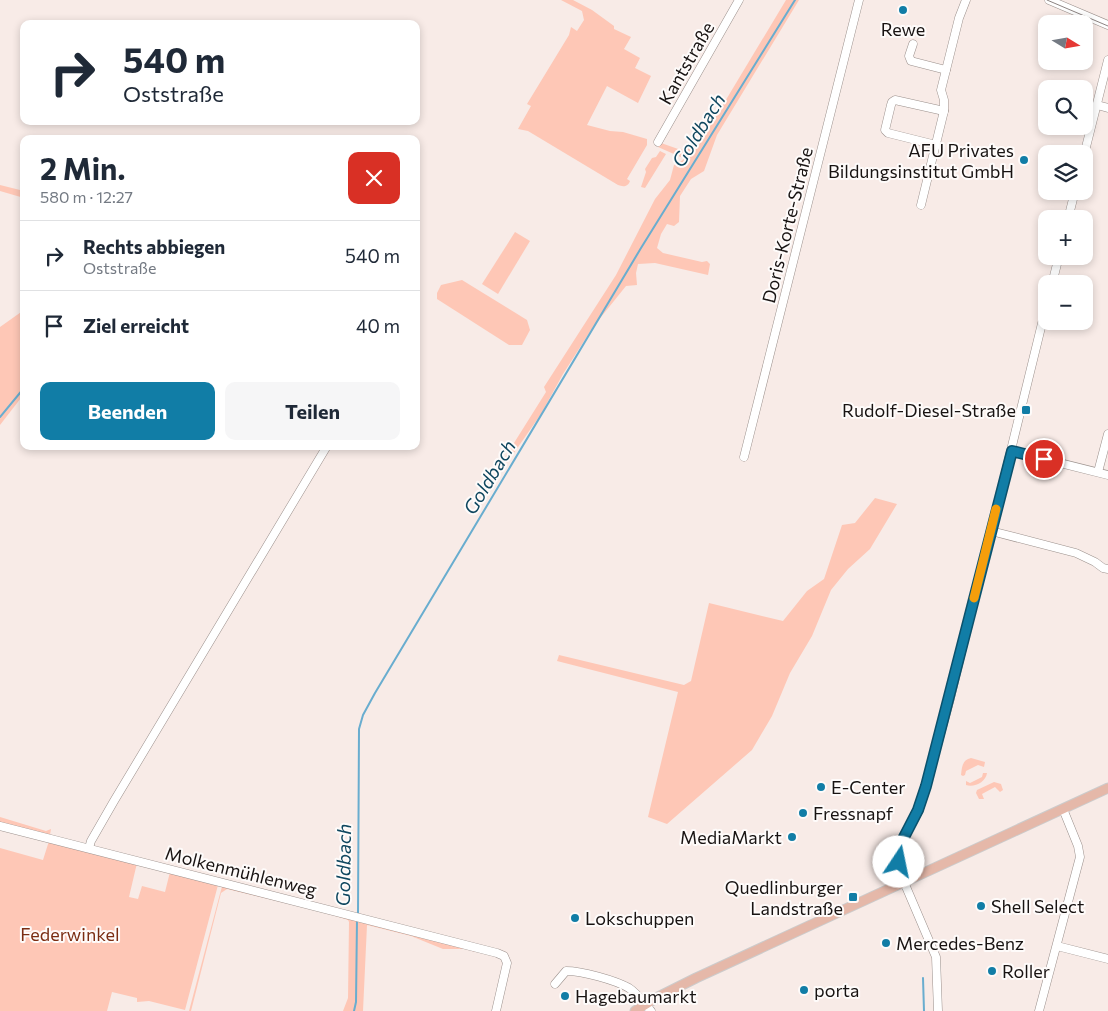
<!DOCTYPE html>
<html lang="de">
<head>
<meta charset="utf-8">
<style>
	:root { --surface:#fff; --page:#f6f6f7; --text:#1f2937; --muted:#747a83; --line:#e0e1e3; --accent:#117da6 }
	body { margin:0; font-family:Commissioner,sans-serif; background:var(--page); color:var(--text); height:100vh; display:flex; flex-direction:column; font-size:19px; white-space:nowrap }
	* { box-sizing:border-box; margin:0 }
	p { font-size:16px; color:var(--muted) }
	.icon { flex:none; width:28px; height:28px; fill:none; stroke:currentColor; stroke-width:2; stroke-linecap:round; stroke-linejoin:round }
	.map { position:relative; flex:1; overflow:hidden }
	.sheet { position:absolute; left:20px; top:135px; width:400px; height:315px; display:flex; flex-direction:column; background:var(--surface); border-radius:10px; box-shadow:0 2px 8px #0003 }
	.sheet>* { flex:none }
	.hud { position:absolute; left:20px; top:20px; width:400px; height:105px; border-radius:10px; box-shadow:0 2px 8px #0003; background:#fff; color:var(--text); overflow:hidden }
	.needle { width:32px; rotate:101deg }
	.fabs { position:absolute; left:1038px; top:15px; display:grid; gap:10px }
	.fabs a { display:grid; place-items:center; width:55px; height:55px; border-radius:10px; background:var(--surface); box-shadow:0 2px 8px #0003; font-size:25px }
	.pin { position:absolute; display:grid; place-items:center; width:42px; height:42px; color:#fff; margin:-21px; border:2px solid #fff; border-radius:50%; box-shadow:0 1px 5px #0007 }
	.me { position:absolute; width:55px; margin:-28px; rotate:11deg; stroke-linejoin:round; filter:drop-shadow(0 0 4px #0008) }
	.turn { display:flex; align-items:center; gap:18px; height:105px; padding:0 20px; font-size:22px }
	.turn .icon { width:65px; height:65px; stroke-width:2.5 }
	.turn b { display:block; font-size:35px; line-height:42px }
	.round { display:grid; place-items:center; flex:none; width:52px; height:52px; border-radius:10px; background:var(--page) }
	.overview { display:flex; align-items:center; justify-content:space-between; height:85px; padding:0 20px }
	h1 { font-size:30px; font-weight:700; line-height:38px }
	.cta { display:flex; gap:10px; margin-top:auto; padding:10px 20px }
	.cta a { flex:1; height:58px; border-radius:10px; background:var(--accent); color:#fff; font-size:20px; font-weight:700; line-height:58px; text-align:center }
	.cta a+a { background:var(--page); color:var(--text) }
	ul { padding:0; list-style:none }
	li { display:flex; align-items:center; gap:15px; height:70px; padding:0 20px; border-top:1px solid var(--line) }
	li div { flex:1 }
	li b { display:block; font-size:19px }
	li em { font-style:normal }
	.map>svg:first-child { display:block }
	.green { fill:#fec7b6 }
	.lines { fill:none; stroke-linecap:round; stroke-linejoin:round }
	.stream { stroke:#69adcf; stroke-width:2 }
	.minor-casing { stroke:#9b908c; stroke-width:9 }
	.major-casing { stroke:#cccbcb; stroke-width:11 }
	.minor { stroke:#fff; stroke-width:8 }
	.major { stroke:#e5b8a9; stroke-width:9 }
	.tram { stroke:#8d8482; stroke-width:1 }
	.route-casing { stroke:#0b516c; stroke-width:12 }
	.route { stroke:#117da6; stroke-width:9 }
	.slow { stroke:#f59e0b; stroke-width:9 }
	.poi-dot { fill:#117da6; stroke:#fefbfa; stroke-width:2 }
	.labels { text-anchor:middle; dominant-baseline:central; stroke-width:4; stroke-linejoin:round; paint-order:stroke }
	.poi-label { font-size:18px; fill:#181312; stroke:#fefbfa; text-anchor:start }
	.street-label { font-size:18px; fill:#181312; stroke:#fefbfa }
	.park-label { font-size:18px; fill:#7b2d12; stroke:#fefbfa }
	.water-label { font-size:19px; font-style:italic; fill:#0f475f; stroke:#fefbfa }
</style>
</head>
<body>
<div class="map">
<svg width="1108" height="1011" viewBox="0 0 1108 1011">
	<rect width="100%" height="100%" fill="#f8ebe7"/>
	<g class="green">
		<path d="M561,0H573L592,10L614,26V29L631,37L624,49L640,58L635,68L651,76L638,103L607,86L587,125L610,131L623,132L647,139V145L627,179L630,181C628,187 623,187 618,185L528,131L518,129L531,106L527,104L569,35L571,27L577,31L584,20L582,11Z"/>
		<polygon points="786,0 799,0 717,135 704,171 691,179 680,196 679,222 674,226 667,224 661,234 657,248 663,253 702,262 707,261 710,264 708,275 655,263 638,264 636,273 637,285 626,286 593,327 563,374 541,414 507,463 504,459 546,392 544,387 616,275 655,199 670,180 674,165 683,160 683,158 658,147 661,143 681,150 689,143 697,148"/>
		<polygon points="660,151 666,154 645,188 641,187 646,172 645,169 652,158 656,157"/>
		<polygon points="0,185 24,191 24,198 0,191"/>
		<polygon points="515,232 530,241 498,294 482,284"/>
		<polygon points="462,280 527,320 530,330 522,345 509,345 437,299 437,293 441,285"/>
		<polygon points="24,310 24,394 0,425 0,327"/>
		<polygon points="875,498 897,504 870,549 848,569 831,590 812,636 790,673 772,716 752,750 667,824 648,817 678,692 557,661 559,655 684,685 691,681 709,603 783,621 807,591 824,579 842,525 855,523"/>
		<path d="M971,758L985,762L984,767L978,765L966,771L965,775L963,776L961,775C962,767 962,760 971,758Z"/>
		<path d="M983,773H987C986,782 974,788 966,785V781L970,783L982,777Z"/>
		<polygon points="994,782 1001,784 1003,790 1000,792 995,787 982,794 984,799 979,799 976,793 977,790"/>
		<polygon points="0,817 46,831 51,829 50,835 0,823"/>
		<polygon points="49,841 137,863 129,897 138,899 142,886 165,892 170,872 218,885 185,1010 149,1001 137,1002 137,998 112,992 107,1011 0,1011 0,848 43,860"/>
		<polygon points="226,886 475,949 474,952 470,949 443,949 411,936 367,925 363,1011 343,1011 348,998 349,922 348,920 323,912 227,889 221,893 191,1011 189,1011 221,890 222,887"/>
	</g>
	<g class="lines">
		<g class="stream">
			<polyline points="0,417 24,388"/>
			<polyline points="358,914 359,729 363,715 375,693 641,248 795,0"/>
			<polyline points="923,978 924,1011"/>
			<polyline points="354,1011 356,1002 357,919"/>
		</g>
		<defs>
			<g id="minor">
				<polyline points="1049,0 1108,25"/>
				<polyline points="913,44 909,56 911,61 946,70"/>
				<polyline points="1097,105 1108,108"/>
				<polyline points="658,142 739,0"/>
				<polyline points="936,145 888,133 885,130 891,105 892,102 895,100 944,111"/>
				<polyline points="1084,155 1108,60"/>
				<polyline points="921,205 944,111 944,100 941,90 959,18 966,0"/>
				<polyline points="1068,219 1075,191"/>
				<polyline points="1052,284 1059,256"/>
				<polyline points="1012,451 1108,475"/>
				<polyline points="744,457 859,0"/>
				<polyline points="1098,472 1108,434"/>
				<polyline points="991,531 1076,553 1095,562 1103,568 1108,569"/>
				<polyline points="0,826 497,953 504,956 507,963 496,1011"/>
				<polyline points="89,848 91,841 114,801 327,446"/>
				<polyline points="1057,946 1108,959"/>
				<path d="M555,984L566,971C582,971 615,980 629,988C637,993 645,1004 651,1011"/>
				<polyline points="938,1011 936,957 904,882 898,854 901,843 919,810 926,787 950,699 1046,307"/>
				<polyline points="1039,1011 1080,857 1078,846 1063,809"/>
			</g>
			<polyline id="major" points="635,1011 656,998 696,978 1108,788"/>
		</defs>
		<use href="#minor" class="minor-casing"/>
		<use href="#major" class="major-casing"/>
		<use href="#minor" class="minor"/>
		<use href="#major" class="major"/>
		<polyline class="tram" points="1047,0 1108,26"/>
	</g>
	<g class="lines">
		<defs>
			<polyline id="route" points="899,862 901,843 918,810 926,786 1012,451 1044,459"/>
		</defs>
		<use href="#route" class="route-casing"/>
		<use href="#route" class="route"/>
		<polyline class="slow" points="974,598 996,509"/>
	</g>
	<g class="poi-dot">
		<circle cx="903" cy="10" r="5"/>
		<circle cx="1024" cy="160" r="5"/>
		<rect x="1021" y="405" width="10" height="10" rx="2.5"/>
		<circle cx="821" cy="787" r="5"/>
		<circle cx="803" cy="813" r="5"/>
		<circle cx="792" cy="837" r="5"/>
		<rect x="848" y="892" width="10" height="10" rx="2.5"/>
		<circle cx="981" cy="906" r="5"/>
		<circle cx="575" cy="918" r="5"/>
		<circle cx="886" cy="943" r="5"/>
		<circle cx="992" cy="971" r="5"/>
		<circle cx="804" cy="990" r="5"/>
		<circle cx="565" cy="996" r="5"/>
	</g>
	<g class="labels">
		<g class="poi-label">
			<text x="903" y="29" text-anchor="middle">Rewe</text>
			<text x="1014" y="150" text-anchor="end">AFU Privates<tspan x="1014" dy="21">Bildungsinstitut GmbH</tspan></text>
			<text x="1016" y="410" text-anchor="end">Rudolf-Diesel-Straße</text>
			<text x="831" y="787">E-Center</text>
			<text x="813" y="813">Fressnapf</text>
			<text x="782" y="837" text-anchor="end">MediaMarkt</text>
			<text x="843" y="887" text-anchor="end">Quedlinburger<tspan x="843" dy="21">Landstraße</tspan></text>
			<text x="991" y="906">Shell Select</text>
			<text x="585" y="918">Lokschuppen</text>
			<text x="896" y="943">Mercedes-Benz</text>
			<text x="1002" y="971">Roller</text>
			<text x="814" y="990">porta</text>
			<text x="575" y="996">Hagebaumarkt</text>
		</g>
		<g class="street-label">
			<text transform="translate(686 63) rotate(-60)">Kantstraße</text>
			<text transform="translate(787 225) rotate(-76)">Doris-Korte-Straße</text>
			<text transform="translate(241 871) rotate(14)">Molkenmühlenweg</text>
		</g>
		<g class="park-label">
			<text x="70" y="934">Federwinkel</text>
		</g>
		<g class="water-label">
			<text transform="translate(698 130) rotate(-58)">Goldbach</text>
			<text transform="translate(489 477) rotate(-59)">Goldbach</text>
			<text transform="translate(343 865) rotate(-89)">Goldbach</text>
		</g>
	</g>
</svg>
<div class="fabs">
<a><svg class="needle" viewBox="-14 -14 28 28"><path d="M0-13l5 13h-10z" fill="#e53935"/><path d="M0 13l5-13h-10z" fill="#747a83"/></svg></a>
<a><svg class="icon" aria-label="search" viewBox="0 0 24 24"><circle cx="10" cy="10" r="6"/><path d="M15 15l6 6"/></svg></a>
<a><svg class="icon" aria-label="layers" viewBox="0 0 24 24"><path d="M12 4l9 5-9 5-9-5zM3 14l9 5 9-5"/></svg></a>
<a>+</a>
<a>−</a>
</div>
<div class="pin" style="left:1044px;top:459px;background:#d93025"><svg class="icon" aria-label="arrive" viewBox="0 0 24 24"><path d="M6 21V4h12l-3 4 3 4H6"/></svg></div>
<svg class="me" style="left:899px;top:862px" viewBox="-20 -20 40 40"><circle r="19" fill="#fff"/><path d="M0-13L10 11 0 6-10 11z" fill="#117da6"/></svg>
<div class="hud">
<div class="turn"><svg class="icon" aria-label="right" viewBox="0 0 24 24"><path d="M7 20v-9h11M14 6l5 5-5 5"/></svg><div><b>540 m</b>Oststraße</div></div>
</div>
<section class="sheet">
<div class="overview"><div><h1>2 Min.</h1><p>580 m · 12:27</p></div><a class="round" style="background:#d93025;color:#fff"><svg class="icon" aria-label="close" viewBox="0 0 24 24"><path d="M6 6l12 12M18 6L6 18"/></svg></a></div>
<ul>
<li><svg class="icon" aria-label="right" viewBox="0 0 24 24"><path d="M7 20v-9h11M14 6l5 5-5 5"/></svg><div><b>Rechts abbiegen</b><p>Oststraße</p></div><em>540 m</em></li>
<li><svg class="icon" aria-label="arrive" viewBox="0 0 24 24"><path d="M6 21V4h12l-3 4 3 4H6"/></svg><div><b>Ziel erreicht</b></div><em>40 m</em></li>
</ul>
<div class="cta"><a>Beenden</a><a>Teilen</a></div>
</section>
</div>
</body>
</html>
